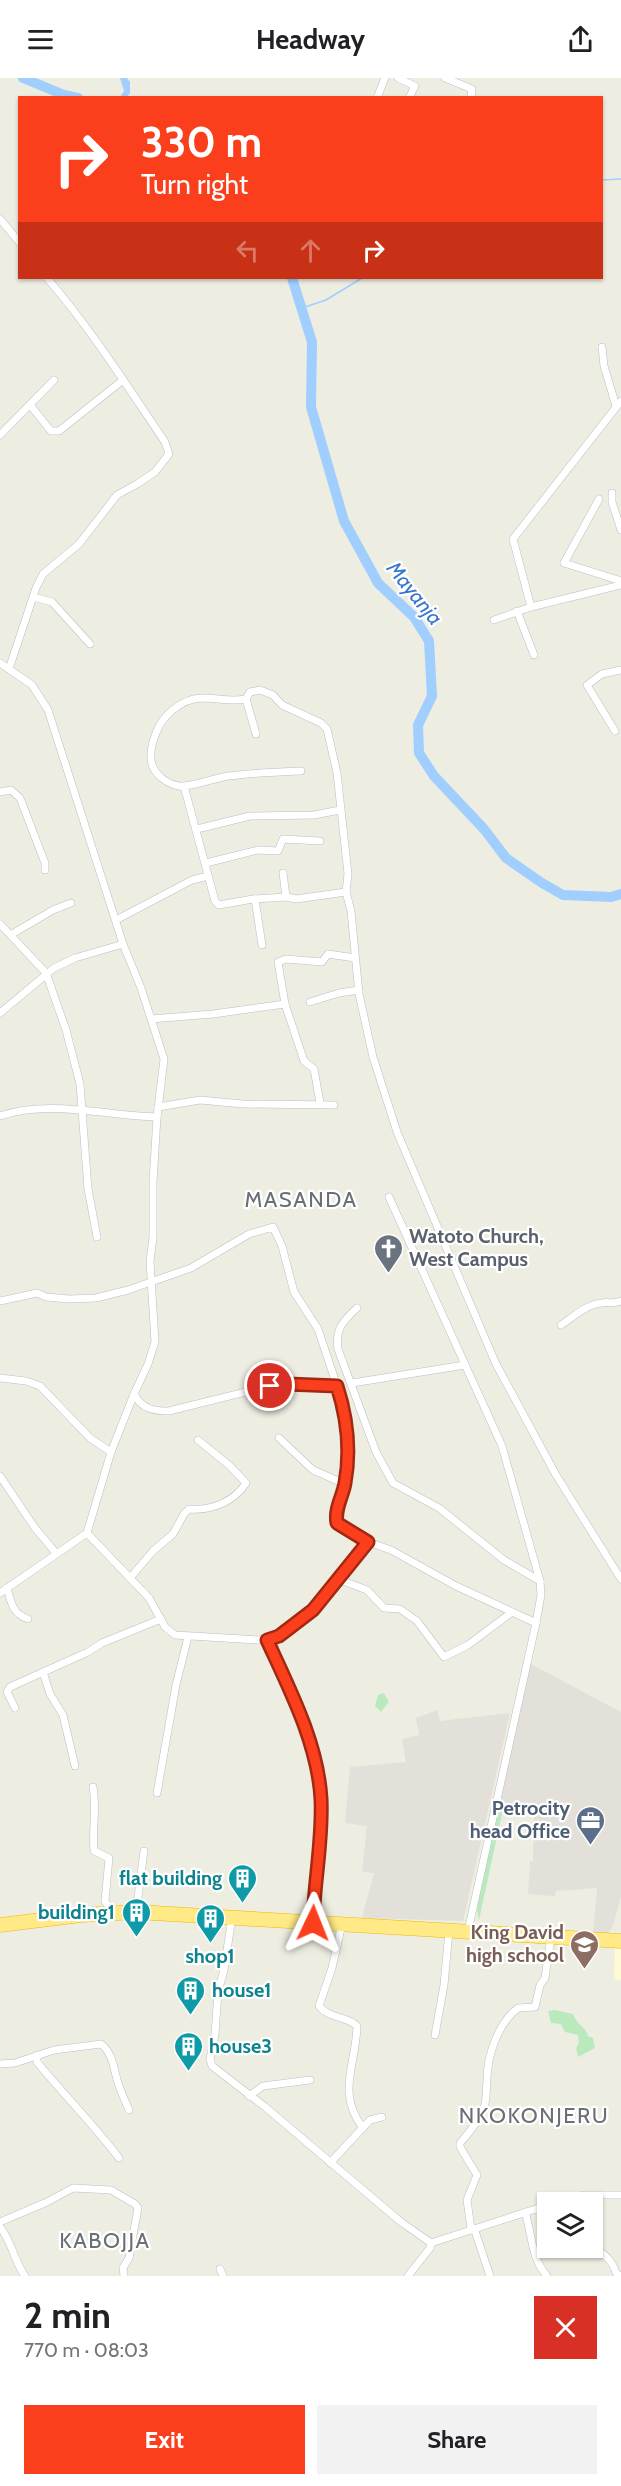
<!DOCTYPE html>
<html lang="en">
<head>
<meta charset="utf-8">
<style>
	:root { --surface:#fff; --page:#f2f2f2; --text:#202124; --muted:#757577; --accent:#fb3e1b }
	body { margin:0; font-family:Cabin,sans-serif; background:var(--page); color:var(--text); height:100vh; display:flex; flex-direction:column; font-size:22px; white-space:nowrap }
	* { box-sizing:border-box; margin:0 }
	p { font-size:20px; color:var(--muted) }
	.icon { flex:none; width:33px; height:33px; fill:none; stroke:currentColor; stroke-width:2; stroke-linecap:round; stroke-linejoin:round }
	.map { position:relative; height:2198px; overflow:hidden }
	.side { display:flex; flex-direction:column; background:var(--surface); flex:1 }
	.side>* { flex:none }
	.banner { position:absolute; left:18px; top:18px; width:585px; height:183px; border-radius:0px; box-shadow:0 2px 4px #0004; background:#fb3e1b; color:#fff; overflow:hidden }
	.fabs { position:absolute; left:537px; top:2114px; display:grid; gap:12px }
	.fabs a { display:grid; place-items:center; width:66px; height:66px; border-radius:0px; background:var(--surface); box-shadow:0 2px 4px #0004; font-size:30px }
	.pin { position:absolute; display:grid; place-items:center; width:51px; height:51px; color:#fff; margin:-26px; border:3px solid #fff; border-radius:50%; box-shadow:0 2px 6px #0007 }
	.me { position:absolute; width:66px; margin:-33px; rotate:2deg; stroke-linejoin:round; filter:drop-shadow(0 0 4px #0008) }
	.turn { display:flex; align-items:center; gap:21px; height:126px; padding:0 24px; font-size:27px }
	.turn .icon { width:78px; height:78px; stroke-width:2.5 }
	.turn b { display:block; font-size:42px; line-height:51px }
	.lanes { display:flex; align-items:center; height:57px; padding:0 24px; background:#0003; justify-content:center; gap:30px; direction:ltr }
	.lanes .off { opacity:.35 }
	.round { display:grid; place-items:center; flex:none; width:63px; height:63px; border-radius:0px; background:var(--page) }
	.head { display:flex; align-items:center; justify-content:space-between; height:102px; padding:0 24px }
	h1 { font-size:36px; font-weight:700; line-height:45px }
	.primary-button { display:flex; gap:12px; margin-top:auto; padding:12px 24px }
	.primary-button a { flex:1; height:69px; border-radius:0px; background:var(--accent); color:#fff; font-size:24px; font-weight:700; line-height:69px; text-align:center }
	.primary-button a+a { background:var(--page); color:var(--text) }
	header { display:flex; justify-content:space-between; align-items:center; height:78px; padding:0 24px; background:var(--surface); font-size:27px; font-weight:700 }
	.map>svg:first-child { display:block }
	.commercial { fill:#fff9d5 }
	.industrial { fill:#e2e0d9 }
	.green { fill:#bbe9be }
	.water { fill:#a0ceff }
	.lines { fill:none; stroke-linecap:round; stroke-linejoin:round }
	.stream { stroke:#a0ceff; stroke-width:1.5 }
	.river { stroke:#a0ceff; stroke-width:10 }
	.street-casing { stroke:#bcbec4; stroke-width:8 }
	.highway-casing { stroke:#efb800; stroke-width:15 }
	.street { stroke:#fff; stroke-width:7 }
	.highway { stroke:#ffea87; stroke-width:14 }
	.route-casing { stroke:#a32812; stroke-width:15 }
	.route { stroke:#fb3e1b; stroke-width:10 }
	.labels { text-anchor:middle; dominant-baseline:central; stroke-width:4.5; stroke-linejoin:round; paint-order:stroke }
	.worship-label { font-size:20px; font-weight:bold; fill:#5b616d; stroke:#fff; text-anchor:start }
	.service-label { font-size:20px; font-weight:bold; fill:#4e5e75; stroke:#fff; text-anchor:end }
	.culture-label { font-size:20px; font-weight:bold; fill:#0d838f; stroke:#fff; text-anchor:end }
	.education-label { font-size:20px; font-weight:bold; fill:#785e54; stroke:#fff; text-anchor:end }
	.water-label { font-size:21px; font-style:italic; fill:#3775cf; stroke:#fff }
	.quarter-label { font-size:22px; letter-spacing:1.5px; fill:#6b6f76; stroke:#fff }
</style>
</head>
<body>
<header><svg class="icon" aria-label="menu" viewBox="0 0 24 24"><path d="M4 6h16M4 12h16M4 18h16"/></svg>Headway<svg class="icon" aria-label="share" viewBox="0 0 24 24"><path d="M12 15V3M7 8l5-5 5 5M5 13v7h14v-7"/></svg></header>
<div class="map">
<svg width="621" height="2198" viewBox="0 0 621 2198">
	<rect width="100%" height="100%" fill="#eeede1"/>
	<polygon class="commercial" points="615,1869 621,1869 621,1902 614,1901"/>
	<g class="industrial">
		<polygon points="529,1585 621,1634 621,1819 612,1850 608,1855 593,1854 597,1810 556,1813 555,1818 528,1816 530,1783 533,1783 534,1729 514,1733 496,1730"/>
		<polygon points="437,1632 440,1643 510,1635 463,1843 362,1840 374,1795 362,1794 367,1748 345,1745 350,1689 406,1684 402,1661 419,1657 416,1640"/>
	</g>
	<g class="green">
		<polygon points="384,1615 389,1624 381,1634 375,1628 378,1617"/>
		<polygon points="496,1730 503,1731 479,1842 477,1831"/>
		<path d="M555,1932L573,1936C576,1946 586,1949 588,1958L593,1960L595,1970L578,1979L576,1970L579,1965L578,1957L565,1954L561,1946L551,1945L548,1933Z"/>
	</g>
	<polygon class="water" points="120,0 127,0 130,4 130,15 127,19 120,19 124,13"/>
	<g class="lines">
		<g class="stream">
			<polyline points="602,102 621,101"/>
			<polyline points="302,230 326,222 362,200"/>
		</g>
		<g class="river">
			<polyline points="23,0 64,17 78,20"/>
			<polyline points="292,200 312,264 311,329 344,443 378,505 414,539 429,563 432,618 418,647 419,675 434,698 484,751 506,780 542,805 563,817 611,819 621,816"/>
		</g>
		<defs>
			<g id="street">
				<polyline points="398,0 415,8 409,20"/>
				<polyline points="445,0 472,11 471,20"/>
				<polyline points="377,20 385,0"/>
				<polyline points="0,141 20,165"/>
				<polyline points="602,269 604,288 616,328"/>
				<polyline points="30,327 51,353 59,353 123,302"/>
				<polyline points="0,357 54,302"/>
				<polyline points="612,415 612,424 621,452"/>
				<polyline points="599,421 564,485 621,503"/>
				<polyline points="33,519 52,524 90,566"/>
				<polyline points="531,529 513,461 621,323"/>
				<polyline points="517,533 534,577"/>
				<polyline points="494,542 531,529 621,507"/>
				<path d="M0,585L32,607L48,632L123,866L141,910L164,981L157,1039L153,1104V1159L150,1183L155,1264L148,1286L134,1316C142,1331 153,1333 169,1333L270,1308L287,1306L337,1308"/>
				<path d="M9,591L36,510L43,496L79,466L117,417L137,406L155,394L169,376L165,364C127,308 91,251 47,200"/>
				<polyline points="246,621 250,614 260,612 273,617 282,627 321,645 327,651 337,695 348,796 346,814 351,833 359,916 373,979 397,1054 496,1286 556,1397 621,1501"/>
				<path d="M246,621C230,624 217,620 201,620C181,621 162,638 156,655C152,665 149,676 152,686C155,697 167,706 179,708C189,710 215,700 228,698C252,695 276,694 301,693"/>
				<polyline points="246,621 256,656"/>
				<polyline points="615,653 587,607 602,596 621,592"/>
				<polyline points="184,708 215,823 219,827 253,821 286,819 296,821 346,814"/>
				<polyline points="0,714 11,712 20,720 45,785 45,792"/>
				<polyline points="197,751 250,738 314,737 340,732"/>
				<polyline points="206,785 258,772 278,773 283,761 320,763"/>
				<polyline points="283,795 286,819"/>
				<polyline points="255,821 262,867"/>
				<polyline points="116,842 192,802 208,798"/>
				<polyline points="0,846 46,895 66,952 80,1006 88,1111 97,1159"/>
				<polyline points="12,856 53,832 71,825"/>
				<polyline points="310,924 339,915 359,912"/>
				<polyline points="0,935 54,890 75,880 123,866"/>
				<polyline points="151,941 213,936 285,926"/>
				<polyline points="320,1025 314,991 304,983 285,926 278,884 286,881 322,884 328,876 355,880"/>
				<polyline points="158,1029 200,1022 243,1026 334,1027"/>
				<path d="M0,1038C50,1021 106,1038 157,1039"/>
				<polyline points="389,1119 502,1368 540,1503"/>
				<polyline points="0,1223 37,1215 46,1219 69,1221 96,1220 128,1212 191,1190 249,1156 273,1149 282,1168 294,1214 318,1251 346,1335 348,1382 345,1406 335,1439 337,1445 368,1464"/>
				<path d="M357,1230C343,1243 335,1251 338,1271L376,1374L393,1405L439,1430L504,1482L540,1503L541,1517L536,1545L468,1853"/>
				<path d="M561,1247C573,1239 587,1226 602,1225C610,1223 609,1227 621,1223"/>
				<polyline points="0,1300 26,1303 40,1308 90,1360 111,1374"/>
				<polyline points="352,1305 465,1287"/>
				<polyline points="279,1360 313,1392 345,1406"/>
				<polyline points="0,1398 35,1450 56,1475"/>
				<polyline points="87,1455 149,1520 165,1549 175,1557 258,1562 279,1558 313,1532 368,1464 391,1472 456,1508 536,1545"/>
				<path d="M130,1500L153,1473L173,1456L184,1436L189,1431C211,1433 234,1424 246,1405L230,1388L198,1362"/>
				<polyline points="338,1501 367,1512 384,1530 400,1531 417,1543 444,1579 468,1567 512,1534"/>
				<path d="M7,1510C11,1525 13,1536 28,1541"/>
				<polyline points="0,1515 87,1455 111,1374 134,1316"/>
				<path d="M267,1562C290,1611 317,1666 321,1721C324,1762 314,1804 313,1845"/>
				<polyline points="43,1594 50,1616 63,1637 75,1688"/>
				<polyline points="15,1630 7,1614 10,1609 88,1574 102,1565 161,1541"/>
				<path d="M93,1709C97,1731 92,1751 94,1773L109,1780L105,1823L112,1835"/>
				<polyline points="157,1715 176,1607 188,1559"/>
				<polyline points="136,1834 144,1773"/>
				<polyline points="232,1839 224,1892 218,1914 215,1956 210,1981 212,1988 264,2028 401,2144 431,2165"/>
				<path d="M342,1846L332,1890L319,1928C329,1941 347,1938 357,1948C356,1987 336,2015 363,2050"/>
				<polyline points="435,1957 444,1907 449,1853"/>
				<path d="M37,1977V1984C64,2017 94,2047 119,2080"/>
				<path d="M0,1986L15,1985L54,1972L101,1966C113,1975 114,1992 118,2005C121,2014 125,2023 129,2032"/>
				<polyline points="249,2018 263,2008 310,2002"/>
				<polyline points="330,2085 370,2042 382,2039"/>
				<polyline points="555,2124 585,2117 621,2117"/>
				<path d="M525,2134C532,2156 531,2180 547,2198"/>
				<polyline points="0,2144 47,2124 73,2110 111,2112 135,2126 138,2130 129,2180 123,2190 124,2198"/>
				<path d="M0,2149C12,2164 14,2183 25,2198"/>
				<polyline points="474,2150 490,2198"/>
				<path d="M471,2151L467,2122L477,2097L460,2069V2065C469,2055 479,2043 484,2030C487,2020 486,2012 487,2002C487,1978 498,1945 518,1930L535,1929L540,1907L545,1900L551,1859"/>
				<polyline points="431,2165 548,2127"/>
				<path d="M592,2167C602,2175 613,2182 616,2195L621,2198"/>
				<polyline points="220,2191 223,2198"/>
				<polyline points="408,2198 430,2170 431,2165"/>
			</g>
			<polyline id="highway" points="0,1847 81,1837 137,1834 621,1863"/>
		</defs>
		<use href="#street" class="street-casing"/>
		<use href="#highway" class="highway-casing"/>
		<use href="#street" class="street"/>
		<use href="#highway" class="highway"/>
	</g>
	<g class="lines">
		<defs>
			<path id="route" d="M270,1308L287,1306L337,1308C347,1339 351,1372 345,1405C343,1418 334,1431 337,1445L368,1464L313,1532L279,1558L267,1562C290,1612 318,1666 321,1721C323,1762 314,1804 313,1845"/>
		</defs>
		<use href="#route" class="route-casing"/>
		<use href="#route" class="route"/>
	</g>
	<defs>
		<symbol id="church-pin" viewBox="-11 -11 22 30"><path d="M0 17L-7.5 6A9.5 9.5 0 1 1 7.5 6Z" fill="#6b7280" stroke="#fff"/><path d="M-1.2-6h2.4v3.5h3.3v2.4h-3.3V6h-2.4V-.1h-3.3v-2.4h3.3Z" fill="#fff"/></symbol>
		<symbol id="office-pin" viewBox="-11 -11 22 30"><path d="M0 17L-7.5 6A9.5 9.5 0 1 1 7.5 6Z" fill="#5c6f8a" stroke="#fff"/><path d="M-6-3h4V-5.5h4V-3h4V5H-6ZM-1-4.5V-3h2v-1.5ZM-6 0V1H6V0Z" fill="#fff"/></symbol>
		<symbol id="building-pin" viewBox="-11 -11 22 30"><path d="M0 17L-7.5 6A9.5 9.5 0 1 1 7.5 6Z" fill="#0f9aa8" stroke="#fff"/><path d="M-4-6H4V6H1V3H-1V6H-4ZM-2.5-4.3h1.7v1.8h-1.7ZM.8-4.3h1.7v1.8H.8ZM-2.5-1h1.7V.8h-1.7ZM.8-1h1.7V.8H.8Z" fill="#fff"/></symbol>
		<symbol id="school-pin" viewBox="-11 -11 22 30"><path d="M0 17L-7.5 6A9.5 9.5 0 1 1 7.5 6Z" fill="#8d6e63" stroke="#fff"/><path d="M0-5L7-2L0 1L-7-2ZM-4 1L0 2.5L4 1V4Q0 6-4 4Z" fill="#fff"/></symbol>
	</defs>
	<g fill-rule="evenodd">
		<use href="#church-pin" x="372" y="1154" width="33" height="45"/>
		<use href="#office-pin" x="574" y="1726" width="33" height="45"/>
		<use href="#building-pin" x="226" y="1784" width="33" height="45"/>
		<use href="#building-pin" x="120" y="1818" width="33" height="45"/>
		<use href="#building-pin" x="194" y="1824" width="33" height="45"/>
		<use href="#school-pin" x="568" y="1850" width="33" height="45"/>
		<use href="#building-pin" x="174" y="1896" width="33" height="45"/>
		<use href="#building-pin" x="172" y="1952" width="33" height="45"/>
	</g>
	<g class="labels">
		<g class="worship-label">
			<text x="409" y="1158">Watoto Church,<tspan x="409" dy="23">West Campus</tspan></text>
		</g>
		<g class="service-label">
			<text x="570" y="1730">Petrocity<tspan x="570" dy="23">head Office</tspan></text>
		</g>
		<g class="culture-label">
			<text x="222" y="1800">flat building</text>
			<text x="115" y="1834">building1</text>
			<text x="210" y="1878" text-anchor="middle">shop1</text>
			<text x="212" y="1912" text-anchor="start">house1</text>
			<text x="209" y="1968" text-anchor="start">house3</text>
		</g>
		<g class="education-label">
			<text x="564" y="1854">King David<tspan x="564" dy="23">high school</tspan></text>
		</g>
		<g class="water-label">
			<text transform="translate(415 515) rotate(51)">Mayanja</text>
		</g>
		<g class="quarter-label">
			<text x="301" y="1121">MASANDA</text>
			<text x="534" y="2037">NKOKONJERU</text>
			<text x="105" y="2162">KABOJJA</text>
		</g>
	</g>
</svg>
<div class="fabs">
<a><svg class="icon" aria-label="layers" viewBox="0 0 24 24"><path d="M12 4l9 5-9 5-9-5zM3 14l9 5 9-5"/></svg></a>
</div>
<div class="pin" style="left:270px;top:1308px;background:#d93025"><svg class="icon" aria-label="arrive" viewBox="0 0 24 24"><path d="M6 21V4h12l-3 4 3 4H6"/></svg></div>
<svg class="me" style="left:313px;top:1845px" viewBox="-20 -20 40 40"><path d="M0-17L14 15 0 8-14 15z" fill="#fb3e1b" stroke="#fff" stroke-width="4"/></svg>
<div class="banner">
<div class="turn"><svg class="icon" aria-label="right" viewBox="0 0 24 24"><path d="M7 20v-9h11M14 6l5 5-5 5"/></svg><div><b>330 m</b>Turn right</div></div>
<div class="lanes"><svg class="icon off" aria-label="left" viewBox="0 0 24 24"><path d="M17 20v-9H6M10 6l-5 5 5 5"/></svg><svg class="icon off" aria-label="ahead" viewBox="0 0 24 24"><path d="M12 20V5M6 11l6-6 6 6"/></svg><svg class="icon" aria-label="right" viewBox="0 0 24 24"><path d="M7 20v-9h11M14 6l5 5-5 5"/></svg></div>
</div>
</div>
<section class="side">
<div class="head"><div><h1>2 min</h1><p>770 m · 08:03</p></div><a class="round" style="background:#d93025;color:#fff"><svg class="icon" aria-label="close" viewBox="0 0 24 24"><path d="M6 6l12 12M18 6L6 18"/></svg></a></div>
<div class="primary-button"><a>Exit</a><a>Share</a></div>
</section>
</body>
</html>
